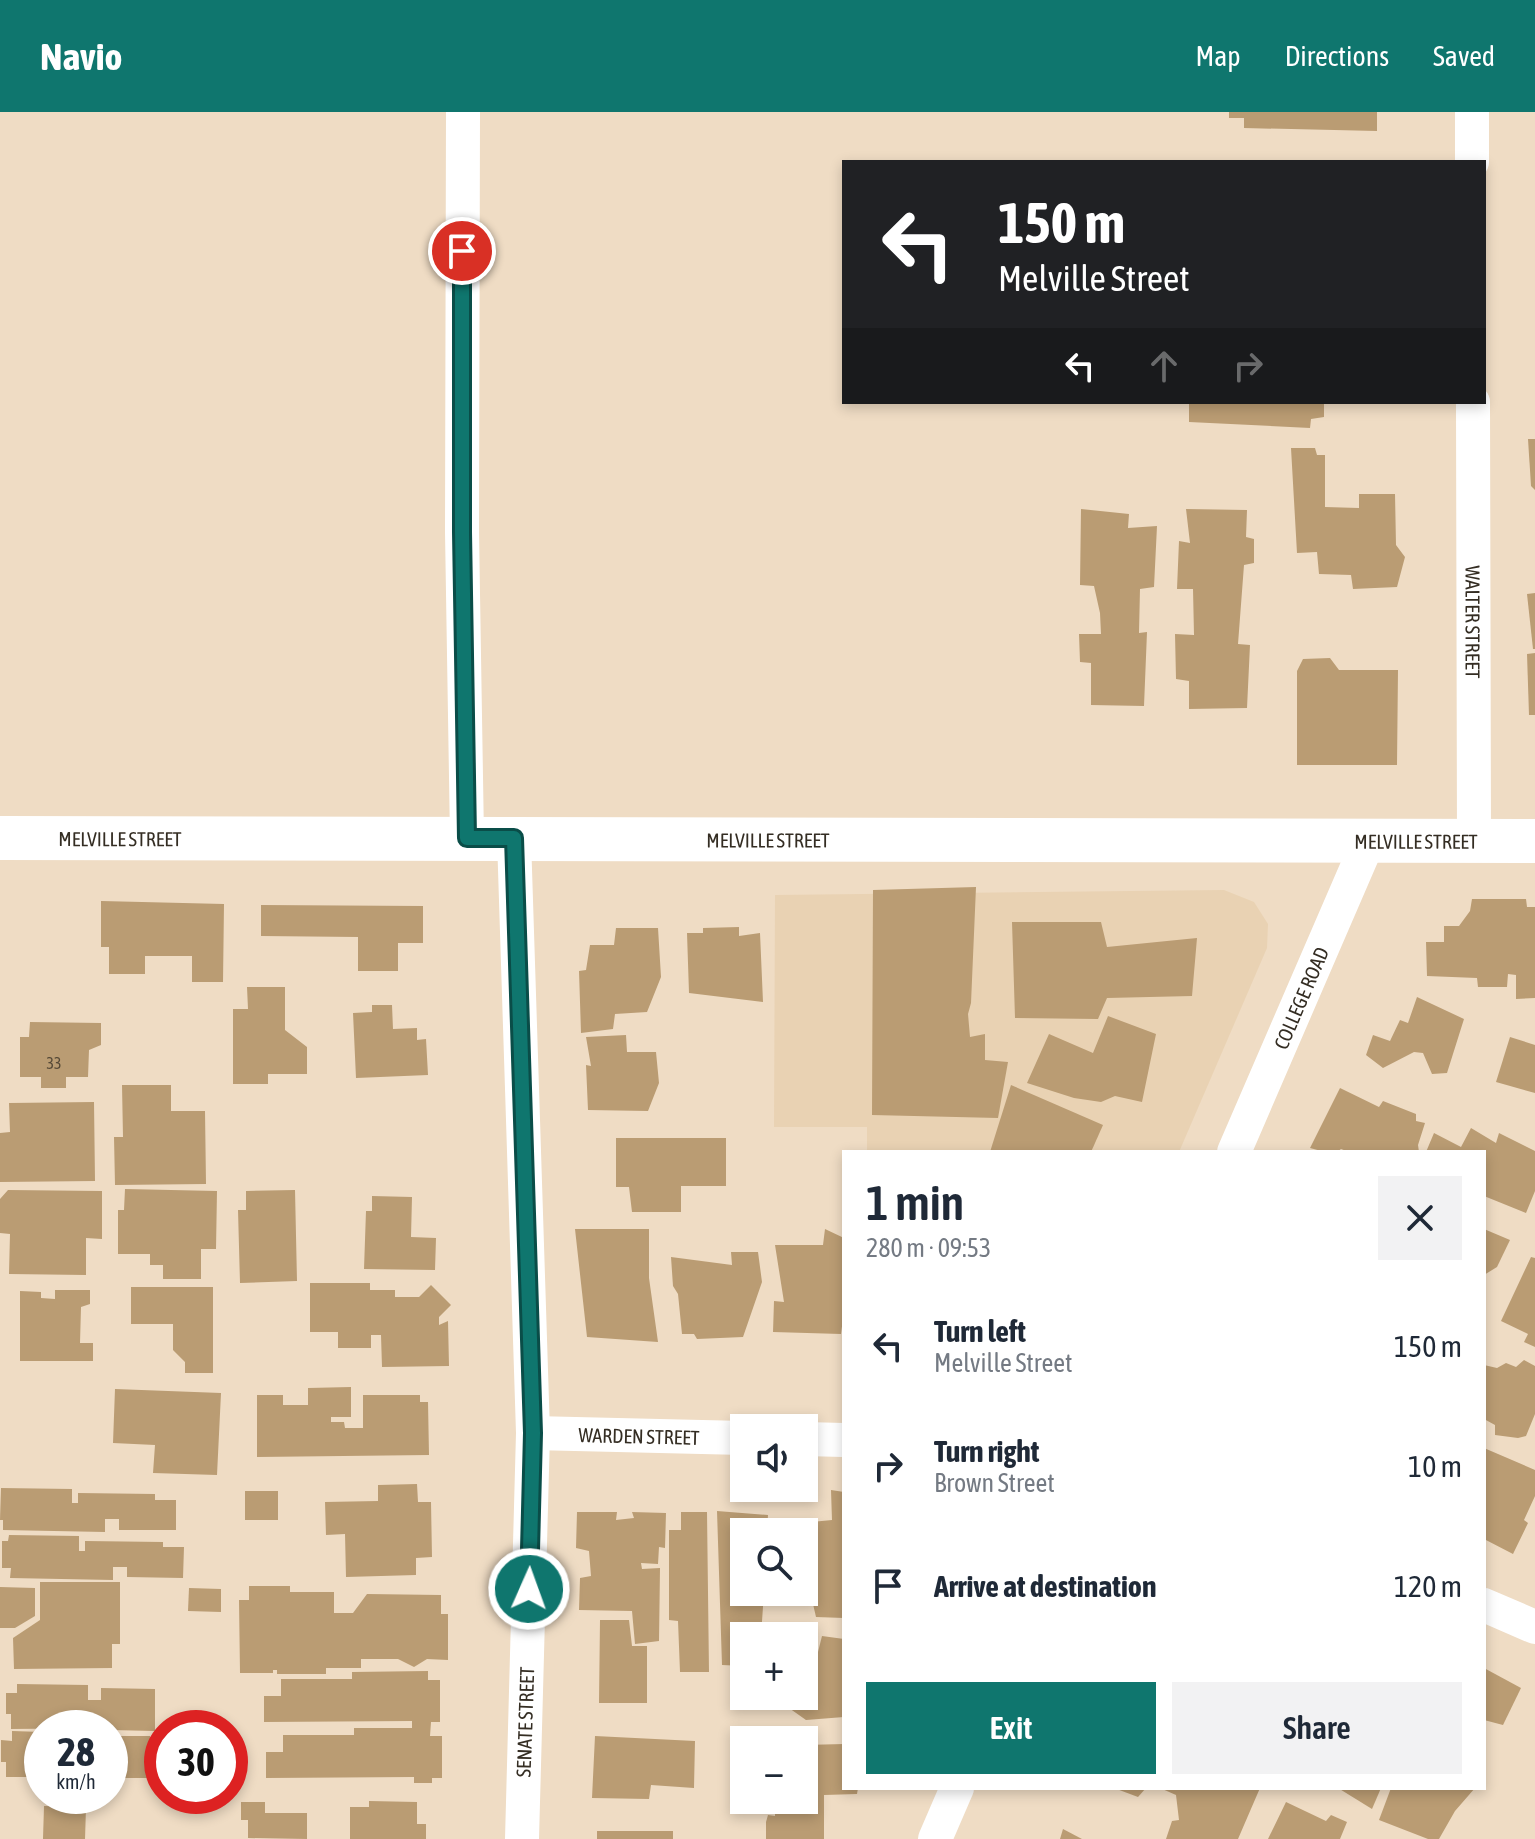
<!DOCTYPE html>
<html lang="en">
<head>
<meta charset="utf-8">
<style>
	:root { --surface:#fff; --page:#f2f2f3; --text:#1f2937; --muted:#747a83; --accent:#0f766e }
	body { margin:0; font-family:"Asap Condensed",sans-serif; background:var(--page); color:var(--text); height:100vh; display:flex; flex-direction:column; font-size:30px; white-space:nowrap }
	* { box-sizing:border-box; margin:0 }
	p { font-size:26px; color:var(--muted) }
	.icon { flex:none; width:44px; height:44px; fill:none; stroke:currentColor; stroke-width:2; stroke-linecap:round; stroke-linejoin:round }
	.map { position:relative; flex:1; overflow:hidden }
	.side { position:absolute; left:842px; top:1038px; width:644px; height:640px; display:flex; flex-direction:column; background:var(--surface); border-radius:0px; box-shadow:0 4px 12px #0003 }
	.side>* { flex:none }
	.top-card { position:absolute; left:842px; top:48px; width:644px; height:244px; border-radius:0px; box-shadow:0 4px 12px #0003; background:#202124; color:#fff; overflow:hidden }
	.controls { position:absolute; left:730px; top:1302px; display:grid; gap:16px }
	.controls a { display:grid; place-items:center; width:88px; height:88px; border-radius:0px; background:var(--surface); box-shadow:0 4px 12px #0003; font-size:40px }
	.speed { position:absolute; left:24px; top:1598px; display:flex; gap:16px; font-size:40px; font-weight:700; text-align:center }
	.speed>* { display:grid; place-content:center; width:104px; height:104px; border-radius:50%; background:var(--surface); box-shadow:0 4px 12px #0003; line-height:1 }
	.speed small { font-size:20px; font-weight:400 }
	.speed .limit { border:12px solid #d22; background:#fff; color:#111 }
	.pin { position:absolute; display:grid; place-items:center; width:68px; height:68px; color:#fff; margin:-34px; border:4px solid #fff; border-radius:50%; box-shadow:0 2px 8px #0007 }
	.me { position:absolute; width:88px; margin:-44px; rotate:2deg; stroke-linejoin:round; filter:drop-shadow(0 0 6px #0008) }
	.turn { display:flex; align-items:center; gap:28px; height:168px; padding:0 24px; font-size:36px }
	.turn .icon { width:104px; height:104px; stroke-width:2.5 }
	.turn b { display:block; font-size:56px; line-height:68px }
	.lanes { display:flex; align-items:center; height:76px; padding:0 24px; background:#0003; justify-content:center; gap:40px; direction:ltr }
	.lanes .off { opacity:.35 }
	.round { display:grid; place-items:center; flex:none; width:84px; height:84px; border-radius:0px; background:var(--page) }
	.summary { display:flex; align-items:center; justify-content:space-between; height:136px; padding:0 24px }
	h1 { font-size:48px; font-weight:600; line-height:60px }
	.cta { display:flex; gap:16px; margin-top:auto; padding:16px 24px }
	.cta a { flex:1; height:92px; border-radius:0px; background:var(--accent); color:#fff; font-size:32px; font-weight:600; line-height:92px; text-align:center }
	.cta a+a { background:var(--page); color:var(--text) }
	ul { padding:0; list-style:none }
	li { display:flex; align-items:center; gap:24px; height:120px; padding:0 24px }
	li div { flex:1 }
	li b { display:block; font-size:30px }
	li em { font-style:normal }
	header { display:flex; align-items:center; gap:48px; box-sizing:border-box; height:112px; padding:0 40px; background:var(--accent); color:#fff }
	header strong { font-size:38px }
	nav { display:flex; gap:44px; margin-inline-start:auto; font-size:28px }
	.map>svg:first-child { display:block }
	.built { fill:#e9d2b3 }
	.building { fill:#ba9c73 }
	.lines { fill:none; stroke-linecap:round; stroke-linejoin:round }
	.street { stroke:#fff; stroke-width:34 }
	.secondary { stroke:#fff; stroke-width:44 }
	.route-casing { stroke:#0a4d48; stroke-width:20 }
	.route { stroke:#0f766e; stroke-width:14 }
	.labels { text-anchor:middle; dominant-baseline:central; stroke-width:8; stroke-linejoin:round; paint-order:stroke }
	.number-label { font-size:16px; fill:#564937 }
	.street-label { font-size:20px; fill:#342d23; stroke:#fff }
</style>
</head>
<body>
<header>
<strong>Navio</strong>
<nav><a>Map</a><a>Directions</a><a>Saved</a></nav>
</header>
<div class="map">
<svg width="1535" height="1727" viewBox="0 0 1535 1727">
	<rect width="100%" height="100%" fill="#efdcc4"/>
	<polygon class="built" points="1224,778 1254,790 1268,812 1267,836 1179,1040 867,1040 867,1015 774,1015 775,783"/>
	<g class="building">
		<polygon points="1229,0 1377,0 1377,19 1244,16 1244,6 1229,6"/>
		<polygon points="1189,290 1324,290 1324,305 1311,307 1310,316 1189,310"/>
		<polygon points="1528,327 1535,327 1535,378 1531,374"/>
		<polygon points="1291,336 1315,336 1317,343 1325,343 1325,395 1359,396 1359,382 1395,382 1396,433 1405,445 1397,475 1353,477 1351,463 1319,462 1317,440 1297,441"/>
		<polygon points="1081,397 1129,402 1128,416 1157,414 1154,475 1140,477 1139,521 1147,520 1144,594 1091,593 1091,551 1080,550 1079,522 1101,522 1100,501 1094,474 1080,473"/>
		<polygon points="1186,397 1247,398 1246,425 1254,427 1254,451 1244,453 1238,532 1250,533 1247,596 1189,597 1189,569 1176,567 1175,522 1194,523 1193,477 1177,477 1179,429 1190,431"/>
		<polygon points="1535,481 1535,537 1533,537 1527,482"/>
		<polygon points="1535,541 1535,603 1529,603 1527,542"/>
		<polygon points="1330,546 1339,558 1398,558 1397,653 1297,653 1297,559 1303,547"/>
		<polygon points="976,775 971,891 968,902 970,925 985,922 985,948 1008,950 998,1006 872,1003 873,778"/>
		<polygon points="1472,787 1526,787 1527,795 1535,795 1535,886 1516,887 1516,863 1508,862 1507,875 1478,875 1477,866 1427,864 1426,830 1444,830 1444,814 1459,814 1470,799"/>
		<polygon points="101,789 224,792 223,870 192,870 192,844 145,844 145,862 109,862 109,835 101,835"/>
		<polygon points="261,793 423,794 423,831 398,831 398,859 358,859 358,825 261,824"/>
		<polygon points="1012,810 1101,810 1107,835 1197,826 1192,884 1107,886 1098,907 1015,906"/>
		<polygon points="739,815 739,824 760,821 763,890 689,881 687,821 703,821 703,816"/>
		<polygon points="616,816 658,816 661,865 647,900 615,902 613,917 581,921 579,859 586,858 590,833 614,833"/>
		<polygon points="247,875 285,875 285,918 307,935 307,962 268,962 268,972 233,972 233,897 248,897"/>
		<polygon points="1417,885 1464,907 1447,961 1432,962 1423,941 1414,940 1383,956 1366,943 1373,923 1390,929 1400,908 1408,911"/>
		<polygon points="372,893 392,893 393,917 417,916 417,928 426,927 428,963 356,966 353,901 372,900"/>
		<polygon points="1108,904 1156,922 1142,990 1115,984 1101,990 1074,986 1027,971 1049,922 1093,941"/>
		<polygon points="30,910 101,911 101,933 89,938 88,965 66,965 66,976 41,976 41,965 20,965 20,925 29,925"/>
		<polygon points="626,923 627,940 656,940 659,971 648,999 588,998 586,953 591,954 586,925"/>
		<polygon points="1510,925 1535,933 1535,981 1496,970"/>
		<polygon points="122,973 171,973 171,999 205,999 206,1072 115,1073 114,1025 123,1025"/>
		<polygon points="1011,973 1103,1013 1091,1040 990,1040"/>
		<polygon points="1340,976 1379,995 1383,989 1416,1002 1416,1009 1425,1011 1418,1033 1419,1040 1349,1040 1341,1037 1337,1040 1325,1040 1310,1036"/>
		<polygon points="94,990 95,1069 0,1070 0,1021 10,1020 9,991"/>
		<polygon points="1471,1016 1496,1031 1499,1021 1535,1039 1535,1079 1526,1101 1484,1084 1484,1040 1426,1040 1434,1021 1461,1035"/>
		<polygon points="616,1026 726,1026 726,1074 681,1074 681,1100 632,1100 629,1075 616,1075"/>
		<polygon points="125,1077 217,1079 216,1137 201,1137 201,1167 163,1167 163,1153 150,1153 150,1142 118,1142 118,1098 124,1098"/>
		<polygon points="8,1078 102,1079 102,1127 86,1126 86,1163 9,1162 10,1122 0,1121 0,1087"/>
		<polygon points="295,1078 297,1169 240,1171 238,1098 246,1098 246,1079"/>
		<polygon points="372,1084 412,1085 411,1125 436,1126 435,1158 364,1157 366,1099 372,1099"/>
		<polygon points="575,1117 649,1117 649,1166 658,1230 587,1225"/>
		<polygon points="825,1117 844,1126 844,1199 841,1222 773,1220 774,1189 784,1190 775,1133 823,1133"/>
		<polygon points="1484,1117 1510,1128 1497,1155 1484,1163"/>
		<polygon points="731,1140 758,1140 762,1170 743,1225 697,1227 694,1222 682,1222 678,1182 673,1174 671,1145 732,1153"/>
		<polygon points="1531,1145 1535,1146 1535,1235 1524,1230 1528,1222 1501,1209"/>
		<polygon points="310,1171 370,1171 370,1178 395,1178 395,1185 419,1185 431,1173 451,1193 439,1205 439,1213 448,1209 449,1254 382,1255 381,1223 371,1223 371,1236 338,1236 338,1220 310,1220"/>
		<polygon points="131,1175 213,1175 213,1261 185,1261 185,1250 173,1238 173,1212 131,1212"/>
		<polygon points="55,1178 90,1178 90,1192 81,1195 80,1231 93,1231 93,1249 20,1249 20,1179 41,1180 41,1186 55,1187"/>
		<polygon points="1524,1248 1535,1254 1535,1302 1526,1324 1518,1326 1495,1323 1495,1313 1484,1307 1484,1253 1497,1256 1506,1251 1516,1255"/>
		<polygon points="351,1275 351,1305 331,1305 331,1310 344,1310 345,1316 363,1316 363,1283 420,1283 420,1290 428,1290 429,1343 257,1345 257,1283 283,1283 283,1293 308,1293 308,1276"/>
		<polygon points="115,1277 221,1281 217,1363 153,1361 155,1333 113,1331"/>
		<polygon points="1484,1336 1535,1358 1535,1384 1524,1408 1528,1411 1513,1442 1484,1427"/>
		<polygon points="417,1372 418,1390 431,1390 432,1445 416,1446 416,1463 346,1465 345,1422 326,1423 325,1390 378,1389 378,1373"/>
		<polygon points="1,1376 72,1377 72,1391 78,1391 78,1381 155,1382 155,1388 176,1388 176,1418 119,1418 119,1407 105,1407 105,1420 3,1418 3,1408 0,1408"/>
		<polygon points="831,1378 844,1380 844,1506 816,1505 813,1492 793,1491 790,1480 804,1480 804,1420 790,1420 791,1412 832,1408"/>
		<rect x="245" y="1379" width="33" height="29"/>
		<polygon points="717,1399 768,1403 767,1420 744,1420 744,1480 764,1480 761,1524 744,1524 744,1554 722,1553"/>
		<polygon points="577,1400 617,1400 616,1408 634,1406 632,1400 666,1401 665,1436 659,1435 658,1452 641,1451 642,1457 660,1456 659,1529 635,1532 632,1499 579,1498 580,1466 591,1464 589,1439 576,1436"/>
		<polygon points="681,1400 707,1400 709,1560 680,1560 678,1509 669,1508 669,1418 681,1418"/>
		<polygon points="9,1423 79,1424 79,1439 85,1439 85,1429 163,1430 163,1435 184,1435 183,1466 127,1465 127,1455 113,1455 113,1468 10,1466 11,1456 2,1456 2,1429 8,1429"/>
		<polygon points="40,1470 120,1470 120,1532 112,1532 112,1556 14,1557 13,1526 40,1508"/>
		<polygon points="249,1474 290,1474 290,1480 334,1480 334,1501 353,1501 367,1482 441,1483 441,1502 448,1502 448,1548 427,1547 414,1555 398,1547 361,1547 361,1556 326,1556 326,1562 277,1562 277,1558 273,1558 273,1561 240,1561 239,1488 249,1488"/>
		<polygon points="0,1475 35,1476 35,1504 15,1516 0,1516"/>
		<polygon points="189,1476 221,1477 221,1500 188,1499"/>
		<polygon points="600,1508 629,1508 632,1534 647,1534 647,1591 599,1591"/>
		<polygon points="822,1524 844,1527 844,1605 806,1608 772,1584 804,1584 804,1542 818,1540"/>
		<polygon points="1484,1556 1521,1576 1503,1613 1484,1608"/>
		<polygon points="428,1559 428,1568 440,1568 440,1610 431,1610 430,1624 442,1624 442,1666 432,1666 432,1671 414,1671 414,1665 266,1666 266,1640 283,1640 283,1623 354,1623 354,1616 412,1616 412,1609 264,1610 264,1584 281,1584 281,1567 352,1567 352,1560"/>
		<polygon points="17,1572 88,1573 88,1588 101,1588 101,1576 155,1577 155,1619 110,1618 110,1616 11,1617 11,1602 6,1602 6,1581 17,1581"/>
		<polygon points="12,1619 42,1620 42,1665 6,1665 6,1650 1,1650 1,1628 12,1629"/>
		<rect x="110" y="1624" width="40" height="42"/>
		<polygon points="595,1624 695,1629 694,1676 651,1673 649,1687 592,1686"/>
		<polygon points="844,1632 844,1676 858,1676 857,1682 824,1683 824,1727 766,1727 766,1710 768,1703 775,1704 775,1688 804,1688 804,1633"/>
		<polygon points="1114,1676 1146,1676 1138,1685"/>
		<polygon points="1160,1676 1260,1676 1238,1727 1166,1727 1172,1709 1179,1708 1176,1683"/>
		<polygon points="1338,1676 1381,1676 1372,1697"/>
		<polygon points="1391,1676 1475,1676 1455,1699 1439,1727 1428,1727 1379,1708"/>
		<polygon points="369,1689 417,1690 417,1712 426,1712 426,1727 350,1727 350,1695 369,1695"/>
		<polygon points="241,1690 265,1690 265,1701 307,1701 307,1727 248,1726 248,1708 241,1708"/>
		<polygon points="1286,1690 1326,1709 1331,1703 1347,1710 1340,1727 1268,1727"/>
		<polygon points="44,1694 86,1695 85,1727 43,1727"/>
		<polygon points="1063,1717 1082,1727 1060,1727"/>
		<rect x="597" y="1719" width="76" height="8"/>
	</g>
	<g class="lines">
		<g class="street">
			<polyline points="463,0 462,420 467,726"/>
			<polyline points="1472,0 1472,50"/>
			<path id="s1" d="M1473,290L1474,730"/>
			<polyline points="514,726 533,1321 522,1727"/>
			<path id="s2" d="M1234,1040L1368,730"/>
			<path id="s3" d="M533,1321L744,1326"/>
			<polyline points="804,1327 844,1328"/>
			<polyline points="1484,1493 1535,1515"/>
			<polyline points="935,1727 957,1676"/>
		</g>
		<path class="secondary" id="s4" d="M0,726L1535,729"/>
	</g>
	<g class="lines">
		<defs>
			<polyline id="route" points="462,139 462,420 467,726 514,726 533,1321 529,1477"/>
		</defs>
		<use href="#route" class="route-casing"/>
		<use href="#route" class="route"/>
	</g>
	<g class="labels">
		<g class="number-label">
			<text x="54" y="951">33</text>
		</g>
		<g class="street-label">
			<text stroke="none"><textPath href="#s1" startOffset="220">WALTER STREET</textPath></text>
			<text stroke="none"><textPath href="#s4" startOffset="120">MELVILLE STREET</textPath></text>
			<text stroke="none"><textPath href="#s4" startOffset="768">MELVILLE STREET</textPath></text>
			<text stroke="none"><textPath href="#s4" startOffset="1416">MELVILLE STREET</textPath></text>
			<text stroke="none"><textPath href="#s2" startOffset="168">COLLEGE ROAD</textPath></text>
			<text stroke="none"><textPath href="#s3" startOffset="106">WARDEN STREET</textPath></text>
			<text transform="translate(525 1610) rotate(-88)">SENATE STREET</text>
		</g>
	</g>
</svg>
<div class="controls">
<a><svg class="icon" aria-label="sound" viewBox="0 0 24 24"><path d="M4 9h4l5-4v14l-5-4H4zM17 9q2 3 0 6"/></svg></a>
<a><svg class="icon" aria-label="search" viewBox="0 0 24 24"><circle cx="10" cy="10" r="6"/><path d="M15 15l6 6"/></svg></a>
<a>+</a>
<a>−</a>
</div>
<div class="speed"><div>28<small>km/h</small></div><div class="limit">30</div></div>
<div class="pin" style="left:462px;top:139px;background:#d93025"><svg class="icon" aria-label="arrive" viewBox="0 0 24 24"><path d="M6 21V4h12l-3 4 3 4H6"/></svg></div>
<svg class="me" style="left:529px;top:1477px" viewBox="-20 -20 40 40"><circle r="17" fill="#0f766e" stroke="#fff" stroke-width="3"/><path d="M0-11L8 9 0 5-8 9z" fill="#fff"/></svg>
<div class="top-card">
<div class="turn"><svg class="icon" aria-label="left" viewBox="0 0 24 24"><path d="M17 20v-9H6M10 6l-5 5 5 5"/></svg><div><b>150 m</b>Melville Street</div></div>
<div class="lanes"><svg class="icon" aria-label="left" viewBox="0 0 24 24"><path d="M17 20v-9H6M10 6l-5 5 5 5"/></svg><svg class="icon off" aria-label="ahead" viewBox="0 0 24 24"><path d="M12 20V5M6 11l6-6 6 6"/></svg><svg class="icon off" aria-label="right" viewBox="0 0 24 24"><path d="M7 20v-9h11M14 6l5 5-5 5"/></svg></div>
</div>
<section class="side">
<div class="summary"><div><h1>1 min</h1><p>280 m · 09:53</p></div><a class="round"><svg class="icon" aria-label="close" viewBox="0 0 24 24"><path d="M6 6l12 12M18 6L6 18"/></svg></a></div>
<ul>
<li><svg class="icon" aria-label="left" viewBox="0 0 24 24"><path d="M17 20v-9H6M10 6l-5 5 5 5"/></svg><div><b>Turn left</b><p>Melville Street</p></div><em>150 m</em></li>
<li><svg class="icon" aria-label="right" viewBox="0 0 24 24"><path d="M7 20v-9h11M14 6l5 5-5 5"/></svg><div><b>Turn right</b><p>Brown Street</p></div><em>10 m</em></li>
<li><svg class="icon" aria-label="arrive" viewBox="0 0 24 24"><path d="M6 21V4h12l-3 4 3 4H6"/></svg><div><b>Arrive at destination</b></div><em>120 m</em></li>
</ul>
<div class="cta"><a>Exit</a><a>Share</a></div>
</section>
</div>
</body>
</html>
